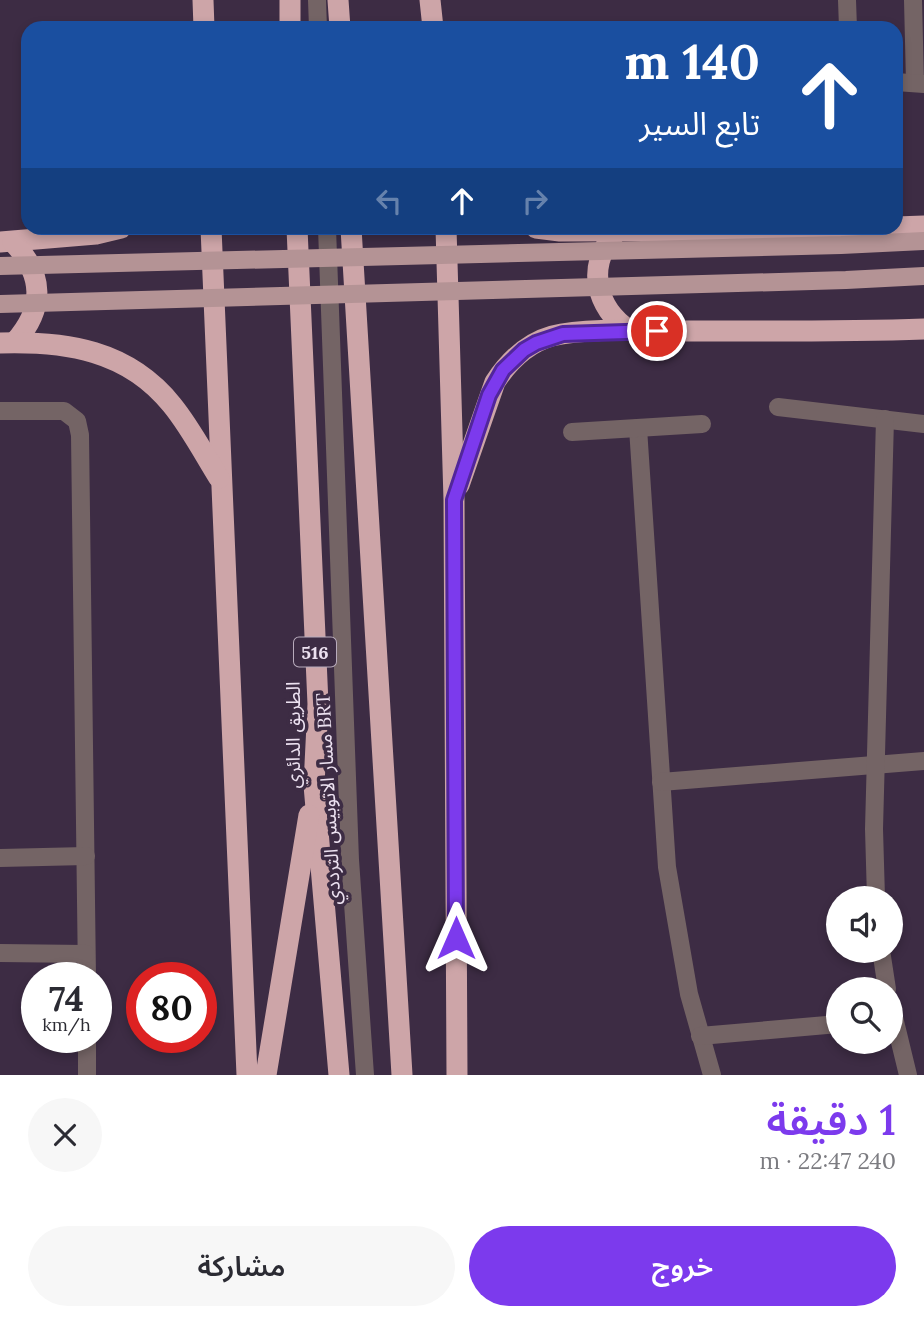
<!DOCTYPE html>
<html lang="ar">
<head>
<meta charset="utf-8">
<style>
	:root { --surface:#fff; --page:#f7f7f7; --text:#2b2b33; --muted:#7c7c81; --accent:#7c3aed }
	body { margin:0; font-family:Lora,"Noto Sans Arabic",serif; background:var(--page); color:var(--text); direction:rtl; height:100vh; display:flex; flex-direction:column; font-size:26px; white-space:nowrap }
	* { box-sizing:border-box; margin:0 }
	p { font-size:23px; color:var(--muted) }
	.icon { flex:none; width:38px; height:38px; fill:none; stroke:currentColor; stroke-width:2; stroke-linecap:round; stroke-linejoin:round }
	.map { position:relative; height:1075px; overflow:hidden; direction:ltr }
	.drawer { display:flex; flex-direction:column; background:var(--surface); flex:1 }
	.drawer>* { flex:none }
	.top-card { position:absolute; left:21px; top:21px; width:882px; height:214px; border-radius:21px; box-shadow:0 4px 10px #0003; direction:rtl; background:#1a4fa0; color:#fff; overflow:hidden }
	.fabs { position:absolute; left:826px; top:886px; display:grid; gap:14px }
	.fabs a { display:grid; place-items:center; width:77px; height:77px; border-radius:50%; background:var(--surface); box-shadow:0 4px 10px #0003; font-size:35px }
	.speed { position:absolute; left:21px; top:962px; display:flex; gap:14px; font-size:35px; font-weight:700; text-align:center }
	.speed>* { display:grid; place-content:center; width:91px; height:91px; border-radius:50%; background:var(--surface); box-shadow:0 4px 10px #0003; line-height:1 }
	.speed small { font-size:18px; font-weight:400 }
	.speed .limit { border:10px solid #d22; background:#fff; color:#111 }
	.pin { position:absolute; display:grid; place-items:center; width:60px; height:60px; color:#fff; margin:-30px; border:4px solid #fff; border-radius:50%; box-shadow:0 2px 7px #0007 }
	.me { position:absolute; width:77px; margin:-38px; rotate:0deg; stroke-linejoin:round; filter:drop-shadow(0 0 5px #0008) }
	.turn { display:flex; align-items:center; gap:24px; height:147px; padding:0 28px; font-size:32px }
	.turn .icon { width:91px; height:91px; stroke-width:2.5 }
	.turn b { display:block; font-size:49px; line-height:60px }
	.lanes { display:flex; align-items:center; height:66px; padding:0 28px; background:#0003; justify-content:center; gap:35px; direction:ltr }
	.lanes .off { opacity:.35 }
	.round { display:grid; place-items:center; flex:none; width:74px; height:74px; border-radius:37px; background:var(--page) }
	.headline { display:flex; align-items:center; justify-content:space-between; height:119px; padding:0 28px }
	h1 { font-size:42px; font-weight:600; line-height:52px; color:var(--accent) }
	.primary-button { display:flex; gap:14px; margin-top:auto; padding:14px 28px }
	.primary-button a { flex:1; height:80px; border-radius:42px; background:var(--accent); color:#fff; font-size:28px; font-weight:600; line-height:80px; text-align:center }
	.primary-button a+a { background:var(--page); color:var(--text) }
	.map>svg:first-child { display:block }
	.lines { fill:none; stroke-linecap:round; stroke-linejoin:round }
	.minor { stroke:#746465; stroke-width:18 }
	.highway { stroke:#cda5a8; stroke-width:21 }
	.major-bridge { stroke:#b49395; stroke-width:18 }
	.route-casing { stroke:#51269a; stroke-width:18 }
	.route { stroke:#7c3aed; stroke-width:12 }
	.labels { text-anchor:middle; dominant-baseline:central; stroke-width:7; stroke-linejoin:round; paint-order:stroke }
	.shield { fill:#3d2c44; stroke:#b8abbc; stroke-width:2 }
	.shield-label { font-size:18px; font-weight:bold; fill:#ece1f0 }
	.street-label { font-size:19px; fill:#ece1f0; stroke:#3d2c44 }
</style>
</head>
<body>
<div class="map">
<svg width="924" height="1075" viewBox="0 0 924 1075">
	<rect width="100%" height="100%" fill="#3d2c44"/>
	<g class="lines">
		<g class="minor">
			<polyline points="317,0 318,28"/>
			<polyline points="847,0 848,28"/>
			<polyline points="913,0 915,83"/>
			<polyline points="896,82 924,84"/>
			<polyline points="327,228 350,860 365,1075"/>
			<polyline points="778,407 924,424"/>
			<polyline points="0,411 64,411 77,421 80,435 87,978"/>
			<polyline points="638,428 667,867 689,994 712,1075"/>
			<polyline points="572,432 702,424"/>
			<polyline points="661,782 924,761"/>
			<polyline points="0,858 86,856"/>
			<polyline points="876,898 874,829 885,419"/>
			<polyline points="881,950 887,989"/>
			<polyline points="0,953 86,954"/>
			<polyline points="891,1005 908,1075"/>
			<polyline points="700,1036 838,1024"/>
			<polyline points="87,1038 87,1075"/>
		</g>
		<g class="highway">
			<polyline points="203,0 204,28"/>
			<polyline points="290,0 290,28"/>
			<polyline points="338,0 340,28"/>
			<polyline points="430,0 433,28"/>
			<polyline points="896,227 924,226"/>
			<polyline points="211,228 247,1075"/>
			<polyline points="297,228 318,704 314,785 339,1075"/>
			<polyline points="351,228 402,1075"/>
			<polyline points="446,228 454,500 457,1075"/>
			<polyline points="536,228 560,231 839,230 891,228"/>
			<path d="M614,235C586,266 596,308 629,330"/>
			<polyline points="0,242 96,234 121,228"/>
			<path d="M13,242C44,275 45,308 15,342"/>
			<path d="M0,343C66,341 128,350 172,405C190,427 204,454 219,478"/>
			<path d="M459,485L495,382C509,361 527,343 552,336C587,327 647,331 685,331C765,331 844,332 924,329"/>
			<polyline points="266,1075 309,815"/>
		</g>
		<g class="major-bridge">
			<polyline points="0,266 841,245 924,241"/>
			<polyline points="0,304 846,280 924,276"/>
		</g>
	</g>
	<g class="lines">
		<defs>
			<polyline id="route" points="456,938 454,500 489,395 503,370 524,350 536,343 563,334 657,331"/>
		</defs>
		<use href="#route" class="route-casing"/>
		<use href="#route" class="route"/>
	</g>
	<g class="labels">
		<rect class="shield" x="294" y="637.5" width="42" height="29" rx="5"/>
		<g class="shield-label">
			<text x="315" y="652">516</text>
		</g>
		<g class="street-label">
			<text transform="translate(293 735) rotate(-90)">الطريق الدائري</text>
			<text transform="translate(328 799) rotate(-93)">مسار الاتوبيس الترددي BRT</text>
		</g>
	</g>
</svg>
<div class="fabs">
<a><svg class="icon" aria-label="sound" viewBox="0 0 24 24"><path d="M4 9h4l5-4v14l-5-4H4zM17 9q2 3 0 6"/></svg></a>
<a><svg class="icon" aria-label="search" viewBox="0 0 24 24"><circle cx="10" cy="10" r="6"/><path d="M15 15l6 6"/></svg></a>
</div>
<div class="speed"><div>74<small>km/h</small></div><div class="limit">80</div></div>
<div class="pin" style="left:657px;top:331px;background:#d93025"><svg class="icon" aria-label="arrive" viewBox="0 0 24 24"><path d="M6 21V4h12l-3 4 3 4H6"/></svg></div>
<svg class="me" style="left:456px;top:938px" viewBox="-20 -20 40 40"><path d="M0-17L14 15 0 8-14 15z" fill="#7c3aed" stroke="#fff" stroke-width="4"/></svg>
<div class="top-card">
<div class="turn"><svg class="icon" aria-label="ahead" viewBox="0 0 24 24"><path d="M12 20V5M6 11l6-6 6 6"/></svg><div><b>140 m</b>تابع السير</div></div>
<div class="lanes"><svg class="icon off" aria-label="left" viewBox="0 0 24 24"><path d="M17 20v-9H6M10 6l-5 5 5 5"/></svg><svg class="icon" aria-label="ahead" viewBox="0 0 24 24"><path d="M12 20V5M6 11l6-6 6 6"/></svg><svg class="icon off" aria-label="right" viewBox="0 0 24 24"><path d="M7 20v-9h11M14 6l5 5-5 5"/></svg></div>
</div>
</div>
<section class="drawer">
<div class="headline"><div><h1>1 دقيقة</h1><p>240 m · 22:47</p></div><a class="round"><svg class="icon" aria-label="close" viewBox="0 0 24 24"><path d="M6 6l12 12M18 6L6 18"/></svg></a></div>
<div class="primary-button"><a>خروج</a><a>مشاركة</a></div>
</section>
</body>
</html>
